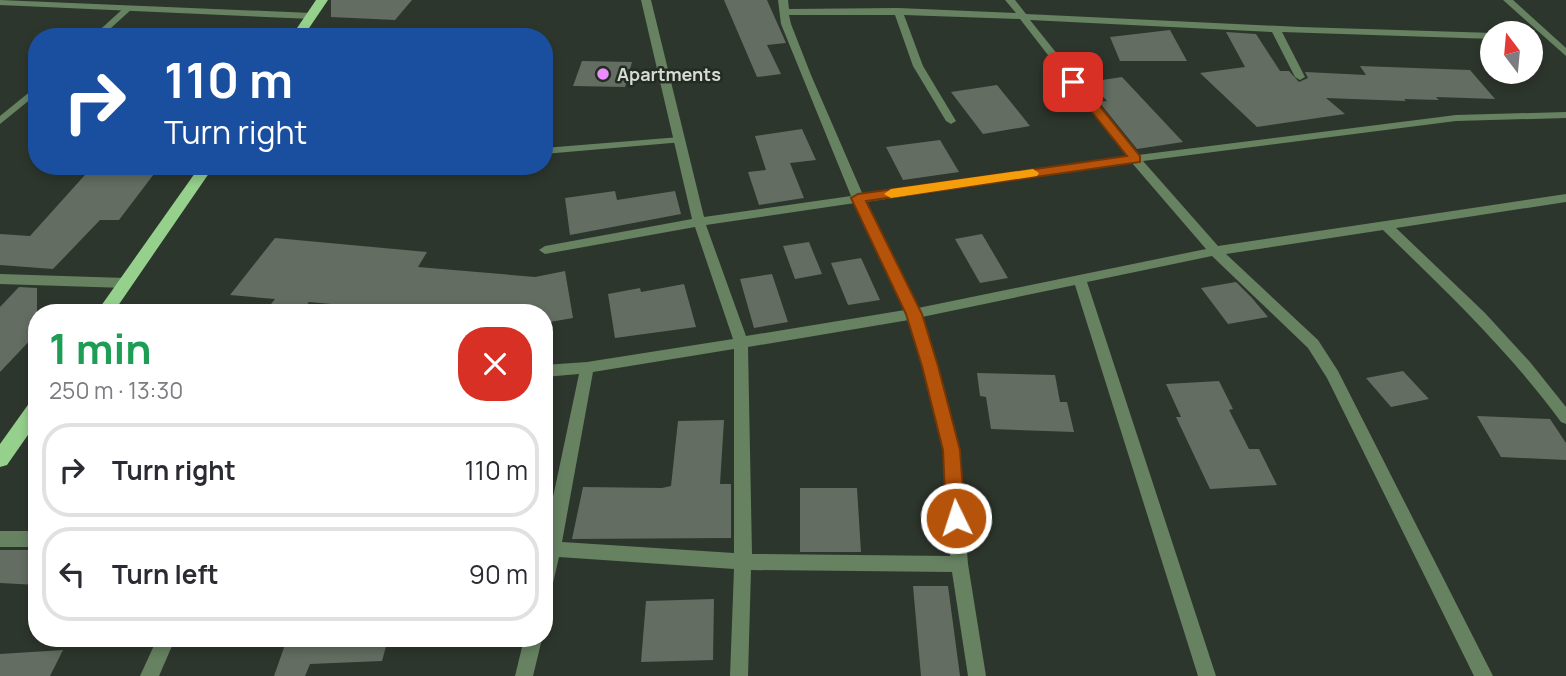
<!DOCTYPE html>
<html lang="en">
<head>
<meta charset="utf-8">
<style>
	:root { --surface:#fff; --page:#f7f7f7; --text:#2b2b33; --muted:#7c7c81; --line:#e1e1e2 }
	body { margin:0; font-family:Manrope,sans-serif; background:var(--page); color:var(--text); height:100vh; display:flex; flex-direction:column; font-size:26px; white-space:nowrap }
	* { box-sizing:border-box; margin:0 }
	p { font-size:23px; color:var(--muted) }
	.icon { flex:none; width:38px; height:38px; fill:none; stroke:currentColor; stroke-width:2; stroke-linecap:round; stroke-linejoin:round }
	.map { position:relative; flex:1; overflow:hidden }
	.details { position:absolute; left:28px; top:304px; width:525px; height:343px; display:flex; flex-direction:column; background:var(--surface); border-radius:28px; box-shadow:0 4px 10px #0003 }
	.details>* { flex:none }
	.hud { position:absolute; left:28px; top:28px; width:525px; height:147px; border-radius:28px; box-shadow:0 4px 10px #0003; background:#1a4fa0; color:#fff; overflow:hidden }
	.needle { width:46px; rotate:344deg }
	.buttons { position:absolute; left:1480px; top:21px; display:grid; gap:14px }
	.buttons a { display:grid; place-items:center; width:63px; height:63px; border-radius:50%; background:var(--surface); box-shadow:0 4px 10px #0003; font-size:35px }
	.pin { position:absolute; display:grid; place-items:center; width:60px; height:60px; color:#fff; margin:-30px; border-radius:14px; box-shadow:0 4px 10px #0006 }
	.me { position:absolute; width:77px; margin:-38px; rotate:356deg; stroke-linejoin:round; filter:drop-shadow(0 0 5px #0008) }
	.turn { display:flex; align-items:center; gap:24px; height:147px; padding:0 21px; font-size:32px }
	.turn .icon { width:91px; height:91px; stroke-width:2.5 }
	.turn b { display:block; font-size:49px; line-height:60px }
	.round { display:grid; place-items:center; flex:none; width:74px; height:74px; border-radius:28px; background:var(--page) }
	.headline { display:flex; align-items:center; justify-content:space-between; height:119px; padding:0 21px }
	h1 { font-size:42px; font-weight:700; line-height:52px; color:#1e9e55 }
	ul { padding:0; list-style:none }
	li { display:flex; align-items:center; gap:21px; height:94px; margin:0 14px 10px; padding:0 7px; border:4px solid var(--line); border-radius:28px }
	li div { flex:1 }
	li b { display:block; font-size:26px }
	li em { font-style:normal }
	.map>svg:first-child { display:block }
	.building { fill:#636d61 }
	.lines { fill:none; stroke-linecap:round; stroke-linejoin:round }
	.lane { fill:#668261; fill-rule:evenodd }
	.street { fill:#668261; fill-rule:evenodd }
	.primary { fill:#95d08c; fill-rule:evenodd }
	.route { fill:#b45309; stroke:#753606; stroke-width:2 }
	.slow { fill:#f59e0b }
	.poi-dot { fill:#eb8dfc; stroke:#242c22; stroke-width:2.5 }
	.labels { text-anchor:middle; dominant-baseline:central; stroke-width:5; stroke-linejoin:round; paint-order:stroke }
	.far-poi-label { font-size:18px; font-weight:bold; fill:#d6dcd5; stroke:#242c22; text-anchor:start }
</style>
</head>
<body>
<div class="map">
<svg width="1566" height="676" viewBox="0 0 1566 676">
	<rect width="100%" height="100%" fill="#2d362c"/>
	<g class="building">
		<polygon points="331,0 412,0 395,20 331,17"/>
		<polygon points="724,0 767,0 786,43 767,45 781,74 757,77"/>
		<polygon points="1170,30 1187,61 1120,61 1110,37"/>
		<polygon points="1226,32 1256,34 1280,71 1289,71 1299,82 1308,78 1305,72 1366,75 1360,66 1470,70 1495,99 1436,97 1439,100 1404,99 1406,101 1326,98 1345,114 1257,127 1200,73 1245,67"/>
		<polygon points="582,61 632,62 625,87 573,86"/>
		<polygon points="1122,77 1183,142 1137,149 1099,102 1107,101 1089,82"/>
		<polygon points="997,85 1030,126 983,134 951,92"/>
		<polygon points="802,129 816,160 790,163 804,198 759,205 748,172 766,170 755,136"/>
		<polygon points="940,140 959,172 903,180 886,147"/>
		<polygon points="93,166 160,166 119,220 100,220 53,269 0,265 0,234 30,236"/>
		<polygon points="615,191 617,200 675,191 681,214 570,235 565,198"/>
		<polygon points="982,234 1008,278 980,283 955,239"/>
		<polygon points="275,238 427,252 418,267 535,277 565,271 573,318 544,323 544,313 431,313 309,302 300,313 264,313 275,299 230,295"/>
		<polygon points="809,242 822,274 795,279 783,246"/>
		<polygon points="861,258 880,300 848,305 831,263"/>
		<polygon points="772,274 788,322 754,328 740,279"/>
		<polygon points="1236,282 1252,298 1268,317 1228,324 1201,288"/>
		<polygon points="684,284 696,327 615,338 608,294 640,288 641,292"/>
		<polygon points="19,287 37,288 37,333 0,372 0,307"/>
		<polygon points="1403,371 1429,399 1391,407 1366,378"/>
		<polygon points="977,373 1055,375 1060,402 1067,402 1074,432 991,429 986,397 980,396"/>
		<polygon points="1219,381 1233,409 1229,410 1249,449 1259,449 1277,485 1210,489 1176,417 1181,417 1166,384"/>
		<polygon points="1477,416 1550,419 1566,443 1566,460 1501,457"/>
		<polygon points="724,420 720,484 731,484 731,538 572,539 583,487 662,488 671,486 678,421"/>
		<polygon points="800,488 857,488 861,552 800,552"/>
		<polygon points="0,550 37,550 37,585 0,583"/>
		<polygon points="913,586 948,586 960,676 921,676"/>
		<polygon points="714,599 713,660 641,662 646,601"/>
		<polygon points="287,639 388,639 382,661 310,664 305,676 274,676"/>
		<polygon points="63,650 50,676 0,676 0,654"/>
	</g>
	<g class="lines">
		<g class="lane">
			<polygon points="126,6 133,8 101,37 92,37"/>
			<polygon points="37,86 37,94 0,124 0,116"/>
			<polygon points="680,137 685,140 683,142 544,154 544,148"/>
		</g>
		<g class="street">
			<polygon points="0,0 312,13 317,16 312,19 0,5"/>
			<path d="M641,0H651L704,217L851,196L781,24L778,0H788L789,9L898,8L1016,13L1005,0H1015L1026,14L1301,27L1494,33L1493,39L1282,32L1305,77L1300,80L1295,77L1272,32L1030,20L1138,155L1456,115L1566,112V118L1456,121L1143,161L1218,246L1566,194V202L1396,228L1485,313L1530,362L1566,407V424L1561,422C1509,351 1446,291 1383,230L1226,254L1318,340L1338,371L1493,676H1474L1327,378L1308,348L1212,256L1087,282L1216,676H1198L1075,285L922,317L945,392L959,450L968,564L986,676H968L952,572L751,570L748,676H730L734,569L559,557L550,596L544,598V540L579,374L544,377V365L587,362L733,339L695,227L545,254L539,250L545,246L692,219ZM789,15H895L913,66L946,121L951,124L956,121L923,66L904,15L1020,19L1127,157L863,195L811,75L791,24ZM1132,163L1206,249L918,308L866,202ZM855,203L905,310L746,336L706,225ZM909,320L931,392L943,450L950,556L752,554L748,347ZM734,349V553L562,542L593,372Z"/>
			<polygon points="1503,0 1513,0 1566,48 1566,56"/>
			<polygon points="0,274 126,278 133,283 126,288 0,284"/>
			<rect x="0" y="531" width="37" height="16"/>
			<polygon points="157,639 175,639 159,676 140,676"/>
			<polygon points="524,639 542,639 533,676 515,676"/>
		</g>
		<g class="primary">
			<polygon points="316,0 328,0 303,37 291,37"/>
			<polygon points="200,166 214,166 113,313 96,313"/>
			<polygon points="37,400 37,422 7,465 0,467 0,444 30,402"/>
		</g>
	</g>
	<polygon class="route" points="1073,78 1078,79 1140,156 1140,162 866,201 922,314 938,366 960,450 965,518 963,524 956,527 949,524 946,518 943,450 922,366 906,314 851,198 858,194 1127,156 1068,82"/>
	<polygon class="slow" points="1033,169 1039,173 1037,176 891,198 884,194 891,189"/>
	<circle class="poi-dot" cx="603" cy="74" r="7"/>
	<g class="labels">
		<g class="far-poi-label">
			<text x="617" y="74">Apartments</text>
		</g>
	</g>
</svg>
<div class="buttons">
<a><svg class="needle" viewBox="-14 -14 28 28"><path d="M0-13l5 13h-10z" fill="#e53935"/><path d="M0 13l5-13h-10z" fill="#7c7c81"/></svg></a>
</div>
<div class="pin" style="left:1073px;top:82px;background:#d93025"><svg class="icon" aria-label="arrive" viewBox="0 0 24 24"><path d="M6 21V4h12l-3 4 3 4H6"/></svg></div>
<svg class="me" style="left:956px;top:518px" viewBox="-20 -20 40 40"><circle r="17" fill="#b45309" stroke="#fff" stroke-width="3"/><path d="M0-11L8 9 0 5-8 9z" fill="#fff"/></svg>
<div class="hud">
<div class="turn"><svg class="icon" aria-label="right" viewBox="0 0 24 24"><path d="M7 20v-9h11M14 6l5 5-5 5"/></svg><div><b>110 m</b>Turn right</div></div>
</div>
<section class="details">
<div class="headline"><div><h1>1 min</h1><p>250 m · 13:30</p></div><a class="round" style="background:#d93025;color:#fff"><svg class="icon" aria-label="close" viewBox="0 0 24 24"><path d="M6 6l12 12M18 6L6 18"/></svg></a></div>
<ul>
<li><svg class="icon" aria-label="right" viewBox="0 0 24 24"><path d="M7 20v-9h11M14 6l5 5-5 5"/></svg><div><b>Turn right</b></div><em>110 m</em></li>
<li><svg class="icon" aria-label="left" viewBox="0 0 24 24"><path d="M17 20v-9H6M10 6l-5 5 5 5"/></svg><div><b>Turn left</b></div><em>90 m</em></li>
</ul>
</section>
</div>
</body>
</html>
